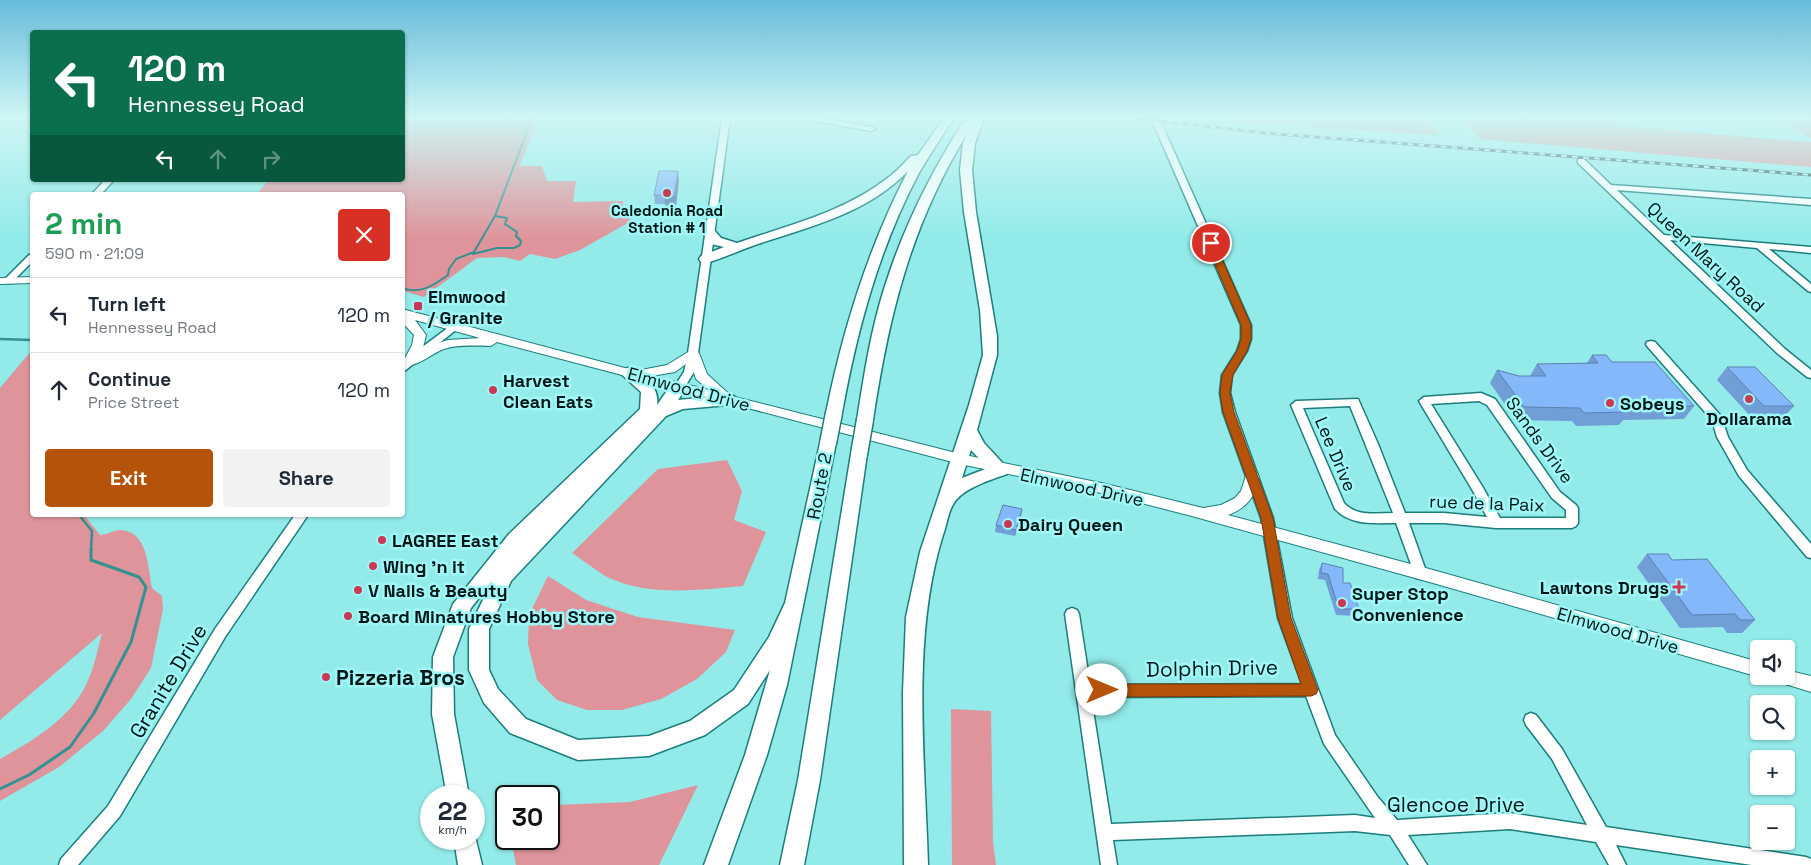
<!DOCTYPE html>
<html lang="en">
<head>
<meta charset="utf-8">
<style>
	:root { --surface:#fff; --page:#f2f2f3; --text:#1f2937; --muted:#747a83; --line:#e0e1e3; --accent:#b45309 }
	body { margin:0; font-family:"Space Grotesk",sans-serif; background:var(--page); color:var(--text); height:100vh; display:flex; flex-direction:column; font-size:19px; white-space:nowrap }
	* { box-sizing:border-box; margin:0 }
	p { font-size:16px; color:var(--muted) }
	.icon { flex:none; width:28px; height:28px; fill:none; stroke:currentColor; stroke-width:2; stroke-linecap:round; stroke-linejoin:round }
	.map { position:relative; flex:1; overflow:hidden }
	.sheet { position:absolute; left:30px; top:192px; width:375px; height:325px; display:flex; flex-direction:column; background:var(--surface); border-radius:5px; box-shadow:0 1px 4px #0004 }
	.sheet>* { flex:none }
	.guide { position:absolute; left:30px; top:30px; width:375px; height:152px; border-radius:5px; box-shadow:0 1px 4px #0004; background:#0b6e4f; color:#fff; overflow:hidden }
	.fabs { position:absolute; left:1750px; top:640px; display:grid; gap:10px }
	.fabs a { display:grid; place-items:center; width:45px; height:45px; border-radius:5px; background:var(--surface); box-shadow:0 1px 4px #0004; font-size:25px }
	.speed { position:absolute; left:420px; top:785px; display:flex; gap:10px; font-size:25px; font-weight:700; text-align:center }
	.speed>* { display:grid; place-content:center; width:65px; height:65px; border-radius:50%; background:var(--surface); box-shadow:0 1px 4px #0004; line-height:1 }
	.speed small { font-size:12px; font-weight:400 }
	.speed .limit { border:2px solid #111; border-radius:8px; background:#fff; color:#111 }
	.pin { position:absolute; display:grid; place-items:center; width:42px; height:42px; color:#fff; margin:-21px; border:2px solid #fff; border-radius:50%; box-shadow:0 1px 5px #0007 }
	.me { position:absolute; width:55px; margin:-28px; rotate:90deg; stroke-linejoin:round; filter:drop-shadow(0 0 4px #0008) }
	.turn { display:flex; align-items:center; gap:18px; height:105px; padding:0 15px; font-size:22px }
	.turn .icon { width:65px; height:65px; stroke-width:2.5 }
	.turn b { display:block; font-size:35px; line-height:42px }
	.lanes { display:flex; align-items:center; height:48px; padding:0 15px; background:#0003; justify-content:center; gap:25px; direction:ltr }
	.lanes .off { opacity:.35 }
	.round { display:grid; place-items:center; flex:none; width:52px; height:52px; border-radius:5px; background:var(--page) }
	.overview { display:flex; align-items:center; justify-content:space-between; height:85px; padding:0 15px }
	h1 { font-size:30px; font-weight:700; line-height:38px; color:#1e9e55 }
	.button { display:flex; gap:10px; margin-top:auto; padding:10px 15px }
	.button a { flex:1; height:58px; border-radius:5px; background:var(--accent); color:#fff; font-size:20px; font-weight:700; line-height:58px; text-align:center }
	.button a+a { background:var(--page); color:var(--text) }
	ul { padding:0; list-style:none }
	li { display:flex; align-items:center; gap:15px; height:75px; padding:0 15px; border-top:1px solid var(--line) }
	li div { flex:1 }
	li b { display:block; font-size:19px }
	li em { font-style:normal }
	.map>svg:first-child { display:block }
	.green { fill:#de949a }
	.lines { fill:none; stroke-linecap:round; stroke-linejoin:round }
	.stream-far2 { stroke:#339291; stroke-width:2 }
	.stream-far1 { stroke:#339291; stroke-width:2.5 }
	.stream { stroke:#339291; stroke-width:3 }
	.minor-casing { stroke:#1b7e7d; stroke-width:3 }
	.major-casing { stroke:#1b7e7d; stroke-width:2 }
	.highway-casing { stroke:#1b7e7d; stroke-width:3 }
	.minor { fill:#fff; fill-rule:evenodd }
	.major { fill:#fff; fill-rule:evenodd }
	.highway { fill:#fff; fill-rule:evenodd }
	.rail-casing { stroke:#234a49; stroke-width:3 }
	.rail { stroke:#9ff8f7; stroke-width:2; stroke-dasharray:5.5; stroke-linecap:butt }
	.highway-bridge-casing { stroke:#1b7e7d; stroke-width:19; stroke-linecap:butt }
	.highway-bridge { stroke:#fff; stroke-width:16 }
	.wall { fill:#729ed7 }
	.shaded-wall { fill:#5c81af }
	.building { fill:#84b8fa; stroke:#5c81af }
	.route { fill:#b45309; stroke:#753606 }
	.poi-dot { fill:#c93854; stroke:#9ff8f7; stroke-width:2 }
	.labels { text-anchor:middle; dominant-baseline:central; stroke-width:5; stroke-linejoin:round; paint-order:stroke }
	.far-poi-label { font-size:15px; font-weight:bold; fill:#001616; stroke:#9ff8f7 }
	.street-label { font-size:18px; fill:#001616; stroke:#9ff8f7 }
	.poi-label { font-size:18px; font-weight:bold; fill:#001616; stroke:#9ff8f7; text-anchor:start }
	.near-street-label { font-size:21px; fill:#001616; stroke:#9ff8f7 }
	.near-poi-label { font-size:21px; font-weight:bold; fill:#001616; stroke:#9ff8f7; text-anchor:start }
</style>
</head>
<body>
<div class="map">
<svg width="1811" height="865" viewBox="0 0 1811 865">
	<rect width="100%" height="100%" fill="#92ebe9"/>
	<g class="green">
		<polygon points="403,118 540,118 519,166 542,166 547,181 576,181 573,202 623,201 622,216 633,220 580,250 555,259 530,254 520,261 504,257 477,258 424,297 403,291 402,195 256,195 269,180 402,180"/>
		<polygon points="1235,118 1422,118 1426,119 1439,135 1221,121"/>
		<polygon points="1461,118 1617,118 1620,126 1811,142 1811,167 1480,139"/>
		<polygon points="1776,118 1811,118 1811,139"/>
		<path d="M32,350V515H84L100,535C107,535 112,531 119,530C148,530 148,567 152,588L162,596L163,609L151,668L131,699L103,731L59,767L0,801V759C34,740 75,716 89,678C95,664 98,648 102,633L0,720V388Z"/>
		<path d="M727,460L742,491L734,520L766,532L743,586C698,590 649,597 607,577C595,570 583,560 572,553L658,469Z"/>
		<polygon points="548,576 586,600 638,617 735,630 726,652 697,679 661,699 622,710 587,710 557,700 537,680 528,644 529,615"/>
		<polygon points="951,709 991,711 993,842 996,865 952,865"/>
		<polygon points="698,785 659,865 516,865 511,839 549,839 549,803 556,805 630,802"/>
	</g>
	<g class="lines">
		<g class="stream-far2">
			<polyline points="473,254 497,248 514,248 520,245 521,241 516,236 517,232 505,224 507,218 495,216"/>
			<path d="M402,288C420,295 434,285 448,275L449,269L456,259L474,252L495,216L532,118"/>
		</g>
		<g class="stream-far1">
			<polyline points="0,339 32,340"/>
			<polyline points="79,515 92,531 91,550"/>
		</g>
		<polyline class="stream" points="0,789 29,775 70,747 94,713 131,642 146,587 139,577 91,560 91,549"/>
		<defs>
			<g id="minor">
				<polygon points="722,118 730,118 698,353 694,372 683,390 679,391 674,387 684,372 688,353"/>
				<polygon points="807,118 821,118 871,127 875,129 871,131 811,120"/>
				<path d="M1151,118H1159L1251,325V339L1247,351L1232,375L1230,393L1235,412L1273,518L1292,618L1335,735L1377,796L1397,820L1510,813L1587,825L1552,759L1526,725L1524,720L1526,715L1531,713L1536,715L1562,749L1606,827L1806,857L1811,859V865H1752L1616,845L1626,865H1609L1596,842L1510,829L1408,835L1427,865H1409L1390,835L1355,831L1113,840L1117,865H1101L1065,614L1067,610L1072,608L1077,610L1079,614L1090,685L1302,684L1278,618L1261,518L1223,412L1220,393L1222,375L1237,351L1241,339V325ZM1306,696L1324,744L1375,818L1355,815L1111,824L1091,697Z"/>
				<polygon points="1578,159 1584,159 1611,185 1811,199 1811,205 1617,190 1664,235 1811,247 1811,253 1769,249 1811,284 1811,292 1808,291 1757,248 1670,240 1785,349 1811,370 1811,378 1807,377 1777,353 1578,163"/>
				<polygon points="105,180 114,180 100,195 91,195"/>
				<polygon points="32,254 32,262 11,283 5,283 5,279 29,255"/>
				<polygon points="453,324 458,327 457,329 402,373 402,363 405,360"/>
				<polygon points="1651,341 1655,342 1721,416 1728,437 1747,470 1811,544 1811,558 1807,557 1739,476 1717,437 1712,420 1647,346 1646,344 1647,342"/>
				<path d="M1481,393L1495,399L1560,492L1576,505L1578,508V523L1576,526L1572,528H1496L1444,523H1409L1427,574L1426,578L1421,579L1416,578L1396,523C1374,523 1351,526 1335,509L1291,405L1296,401L1358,399L1378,444L1405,513H1444L1487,517L1473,491L1419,401L1424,397ZM1479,401L1487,405L1552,498L1566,510V518H1500L1482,486L1431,404ZM1350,406L1393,513C1375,513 1357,517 1344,503L1303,408Z"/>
				<polygon points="295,515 308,515 225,637 120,816 78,865 59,865 61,859 108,806 215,629"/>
			</g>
			<g id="major">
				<polygon points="32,277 32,283 0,284 0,278"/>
				<path d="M402,309L636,371L667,365L693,349L699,353L707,374L731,396L960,454L1106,484L1203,508L1221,505L1235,498L1241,491L1247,473L1252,472L1257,473L1259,477C1255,497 1247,508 1228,515L1433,570L1759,662V676H1762L1759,677L1433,583L1188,515L1106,494L960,464L497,342L491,346C476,346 458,344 444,349C432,353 417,368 404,365L403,362L412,345L414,335L402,322ZM415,320L480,338L448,340L423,348L426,335ZM690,361L696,379L709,390L652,376L675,372Z"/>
				<polygon points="1786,670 1811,676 1811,692 1776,681 1773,676 1786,676"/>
			</g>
			<g id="highway">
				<path d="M944,118H954C942,136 930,154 919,173C879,248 857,330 842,413L840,417L834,418L828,417L826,413C843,329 868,248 908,171C869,212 813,226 761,243C742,249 724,258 706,263L701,262L699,259L701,256L724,247L711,244L703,233L709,229L714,230L721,238L737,243C789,225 845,212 889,177C897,171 904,163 911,156L918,155Z"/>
				<path d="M966,118H984L975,143L972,170L976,212L997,336V355L977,430L984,443L1009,470L1007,474C991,480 963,488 954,503C948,511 947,525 943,535C911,636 925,760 928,865H904L903,692L906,617L920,552L969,405L983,355L980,310L964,212L960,170L963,143L968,132C911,225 889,313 873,420L871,424L865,425L859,424L857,420C864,375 871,329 885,286C904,226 932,170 966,118ZM971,450L988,468L962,478Z"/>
				<path d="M628,368C644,372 660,388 657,405C664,396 671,380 684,383L687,387L678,400L728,395L734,396L736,400L734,404L728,405L683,409L666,416L511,581L489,629V670L498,689L526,719L578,740L649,736L690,721L734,690L769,637L785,603L820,443L822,439L828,437L834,439L836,443L787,685L767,755L728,865H704L745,755L770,670L748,704L705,735L649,756L578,760L510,733L484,703L469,670V629L492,581L471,608L453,657L454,714L469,796H447L432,714L433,657L453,604L509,534L640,409L641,392L620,373L623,369Z"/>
				<polygon points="859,448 865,450 867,454 820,780 804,865 780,865 798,780 851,454 853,450"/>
				<polygon points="474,832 482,865 458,865 454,839 474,839"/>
			</g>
		</defs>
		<use href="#minor" class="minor-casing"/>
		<use href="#major" class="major-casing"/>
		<use href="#highway" class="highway-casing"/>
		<use href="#minor" class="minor"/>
		<use href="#major" class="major"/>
		<use href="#highway" class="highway"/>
		<defs>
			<polyline id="rail" points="1134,118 1265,133 1811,175"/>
		</defs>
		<use href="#rail" class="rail-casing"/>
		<use href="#rail" class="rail"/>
		<defs>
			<g id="highway-bridge">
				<polyline points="828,443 834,413"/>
				<polyline points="859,454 865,420"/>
			</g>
		</defs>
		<use href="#highway-bridge" class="highway-bridge-casing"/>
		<use href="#highway-bridge" class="highway-bridge"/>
	</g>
	<g class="wall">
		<polygon points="679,180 676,205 666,207 665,204 655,204 654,195"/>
		<polygon points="1592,355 1612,362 1694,406 1684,419 1623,420 1619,425 1576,426 1572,421 1516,420 1490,383 1497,370 1519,376 1530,376 1537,364 1587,363"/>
		<polygon points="1727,367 1794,406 1783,418 1753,419 1717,380"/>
		<polygon points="1021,516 1015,536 995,532 996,525"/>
		<polygon points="1647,554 1672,560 1755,620 1742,633 1727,633 1723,627 1680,628 1637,567"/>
		<polygon points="1322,563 1343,583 1359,609 1356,616 1336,615 1325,580 1318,579 1319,570"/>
	</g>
	<g class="shaded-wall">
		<polygon points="678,171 679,180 676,205 666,207 664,198"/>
		<polygon points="1022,509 1021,516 1015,536 1016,530"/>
	</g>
	<g class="building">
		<polygon points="659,171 678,171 674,196 664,198 663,195 654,195"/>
		<polygon points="1592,355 1606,355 1612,362 1655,362 1694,406 1624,407 1628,412 1584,413 1580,408 1524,407 1497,370 1519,376 1546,376 1537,364 1598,363"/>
		<polygon points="1727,367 1755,367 1794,406 1764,406"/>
		<polygon points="1003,505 1022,509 1016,530 996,525"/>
		<polygon points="1647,554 1668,554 1672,560 1707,559 1755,620 1740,620 1735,614 1692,615"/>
		<polygon points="1322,563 1343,568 1343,583 1350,583 1359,609 1339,609 1328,574 1321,573"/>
	</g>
	<linearGradient id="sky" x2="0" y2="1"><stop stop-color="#68bcda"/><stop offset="0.49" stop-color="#cef6f5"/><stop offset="1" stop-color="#cef6f5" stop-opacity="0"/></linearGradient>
	<rect width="1811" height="239" fill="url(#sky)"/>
	<polygon class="route" points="1207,241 1214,241 1215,243 1251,325 1251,339 1247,351 1233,375 1230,393 1234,412 1273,518 1291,618 1318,690 1316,694 1311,696 1102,697 1097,695 1095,690 1097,686 1102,684 1301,684 1278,618 1261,518 1223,412 1220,393 1222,375 1237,351 1241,339 1241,325 1206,243"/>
	<g class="poi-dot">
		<circle cx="667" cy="193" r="5"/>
		<rect x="413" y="301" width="10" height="10" rx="2.5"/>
		<circle cx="493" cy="390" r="5"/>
		<circle cx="1749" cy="399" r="5"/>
		<circle cx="1610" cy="403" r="5"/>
		<circle cx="1008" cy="524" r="5"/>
		<circle cx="382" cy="540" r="5"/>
		<circle cx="373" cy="566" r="5"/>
		<path d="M1676.5 579.5h5v5h5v5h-5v5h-5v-5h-5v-5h5z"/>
		<circle cx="358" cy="590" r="5"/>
		<circle cx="1342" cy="603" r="5"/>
		<circle cx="348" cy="616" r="5"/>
		<circle cx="326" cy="677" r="5"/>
	</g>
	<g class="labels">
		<g class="far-poi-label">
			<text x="667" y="210">Caledonia Road<tspan x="667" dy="17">Station # 1</tspan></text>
		</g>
		<g class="street-label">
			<text transform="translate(1706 257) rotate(43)">Queen Mary Road</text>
			<text transform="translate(689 389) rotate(15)">Elmwood Drive</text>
			<text transform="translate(1540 440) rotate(54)">Sands Drive</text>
			<text transform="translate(1336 454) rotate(67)">Lee Drive</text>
			<text transform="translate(819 486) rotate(-79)">Route 2</text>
			<text transform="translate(1082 487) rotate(12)">Elmwood Drive</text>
			<text transform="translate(1487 503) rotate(2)">rue de la Paix</text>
			<text transform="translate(1618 630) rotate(16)">Elmwood Drive</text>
		</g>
		<g class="poi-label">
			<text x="428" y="296">Elmwood<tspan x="428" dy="21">/ Granite</tspan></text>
			<text x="503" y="380">Harvest<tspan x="503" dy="21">Clean Eats</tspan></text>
			<text x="1620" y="403">Sobeys</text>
			<text x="1749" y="418" text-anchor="middle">Dollarama</text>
			<text x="1018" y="524">Dairy Queen</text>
			<text x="392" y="540">LAGREE East</text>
			<text x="383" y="566">Wing 'n it</text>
			<text x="1669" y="587" text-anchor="end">Lawtons Drugs</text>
			<text x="368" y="590">V Nails &amp; Beauty</text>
			<text x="1352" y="593">Super Stop<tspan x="1352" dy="21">Convenience</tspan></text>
			<text x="358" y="616">Board Minatures Hobby Store</text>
		</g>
		<g class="near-street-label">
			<text transform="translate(1212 668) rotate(-1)">Dolphin Drive</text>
			<text transform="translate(168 681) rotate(-59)">Granite Drive</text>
			<text x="1456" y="804">Glencoe Drive</text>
		</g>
		<g class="near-poi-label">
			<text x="336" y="677">Pizzeria Bros</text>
		</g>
	</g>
</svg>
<div class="fabs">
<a><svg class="icon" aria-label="sound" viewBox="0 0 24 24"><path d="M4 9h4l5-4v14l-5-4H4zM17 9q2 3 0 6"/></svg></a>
<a><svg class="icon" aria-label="search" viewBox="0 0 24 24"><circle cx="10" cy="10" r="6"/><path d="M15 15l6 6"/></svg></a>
<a>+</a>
<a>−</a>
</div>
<div class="speed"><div>22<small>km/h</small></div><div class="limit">30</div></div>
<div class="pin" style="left:1211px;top:243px;background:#d93025"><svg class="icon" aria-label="arrive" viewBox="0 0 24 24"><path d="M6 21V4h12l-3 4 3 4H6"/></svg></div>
<svg class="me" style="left:1102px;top:690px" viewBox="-20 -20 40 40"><circle r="19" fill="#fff"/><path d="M0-13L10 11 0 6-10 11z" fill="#b45309"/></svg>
<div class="guide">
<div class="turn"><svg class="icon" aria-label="left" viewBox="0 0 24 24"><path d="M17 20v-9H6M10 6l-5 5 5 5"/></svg><div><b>120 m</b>Hennessey Road</div></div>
<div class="lanes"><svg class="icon" aria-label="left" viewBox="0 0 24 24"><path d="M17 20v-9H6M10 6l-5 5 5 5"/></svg><svg class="icon off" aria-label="ahead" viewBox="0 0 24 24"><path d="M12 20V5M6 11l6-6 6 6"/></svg><svg class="icon off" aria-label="right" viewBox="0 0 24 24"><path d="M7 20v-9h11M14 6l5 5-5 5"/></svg></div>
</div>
<section class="sheet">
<div class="overview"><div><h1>2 min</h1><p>590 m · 21:09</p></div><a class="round" style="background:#d93025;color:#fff"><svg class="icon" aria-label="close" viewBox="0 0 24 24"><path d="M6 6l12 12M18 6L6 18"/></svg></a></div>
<ul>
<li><svg class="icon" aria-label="left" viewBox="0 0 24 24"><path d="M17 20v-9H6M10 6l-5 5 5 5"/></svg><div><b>Turn left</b><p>Hennessey Road</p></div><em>120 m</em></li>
<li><svg class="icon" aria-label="ahead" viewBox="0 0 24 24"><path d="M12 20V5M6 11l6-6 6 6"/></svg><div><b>Continue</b><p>Price Street</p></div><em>120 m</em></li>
</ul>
<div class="button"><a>Exit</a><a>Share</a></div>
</section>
</div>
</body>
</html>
